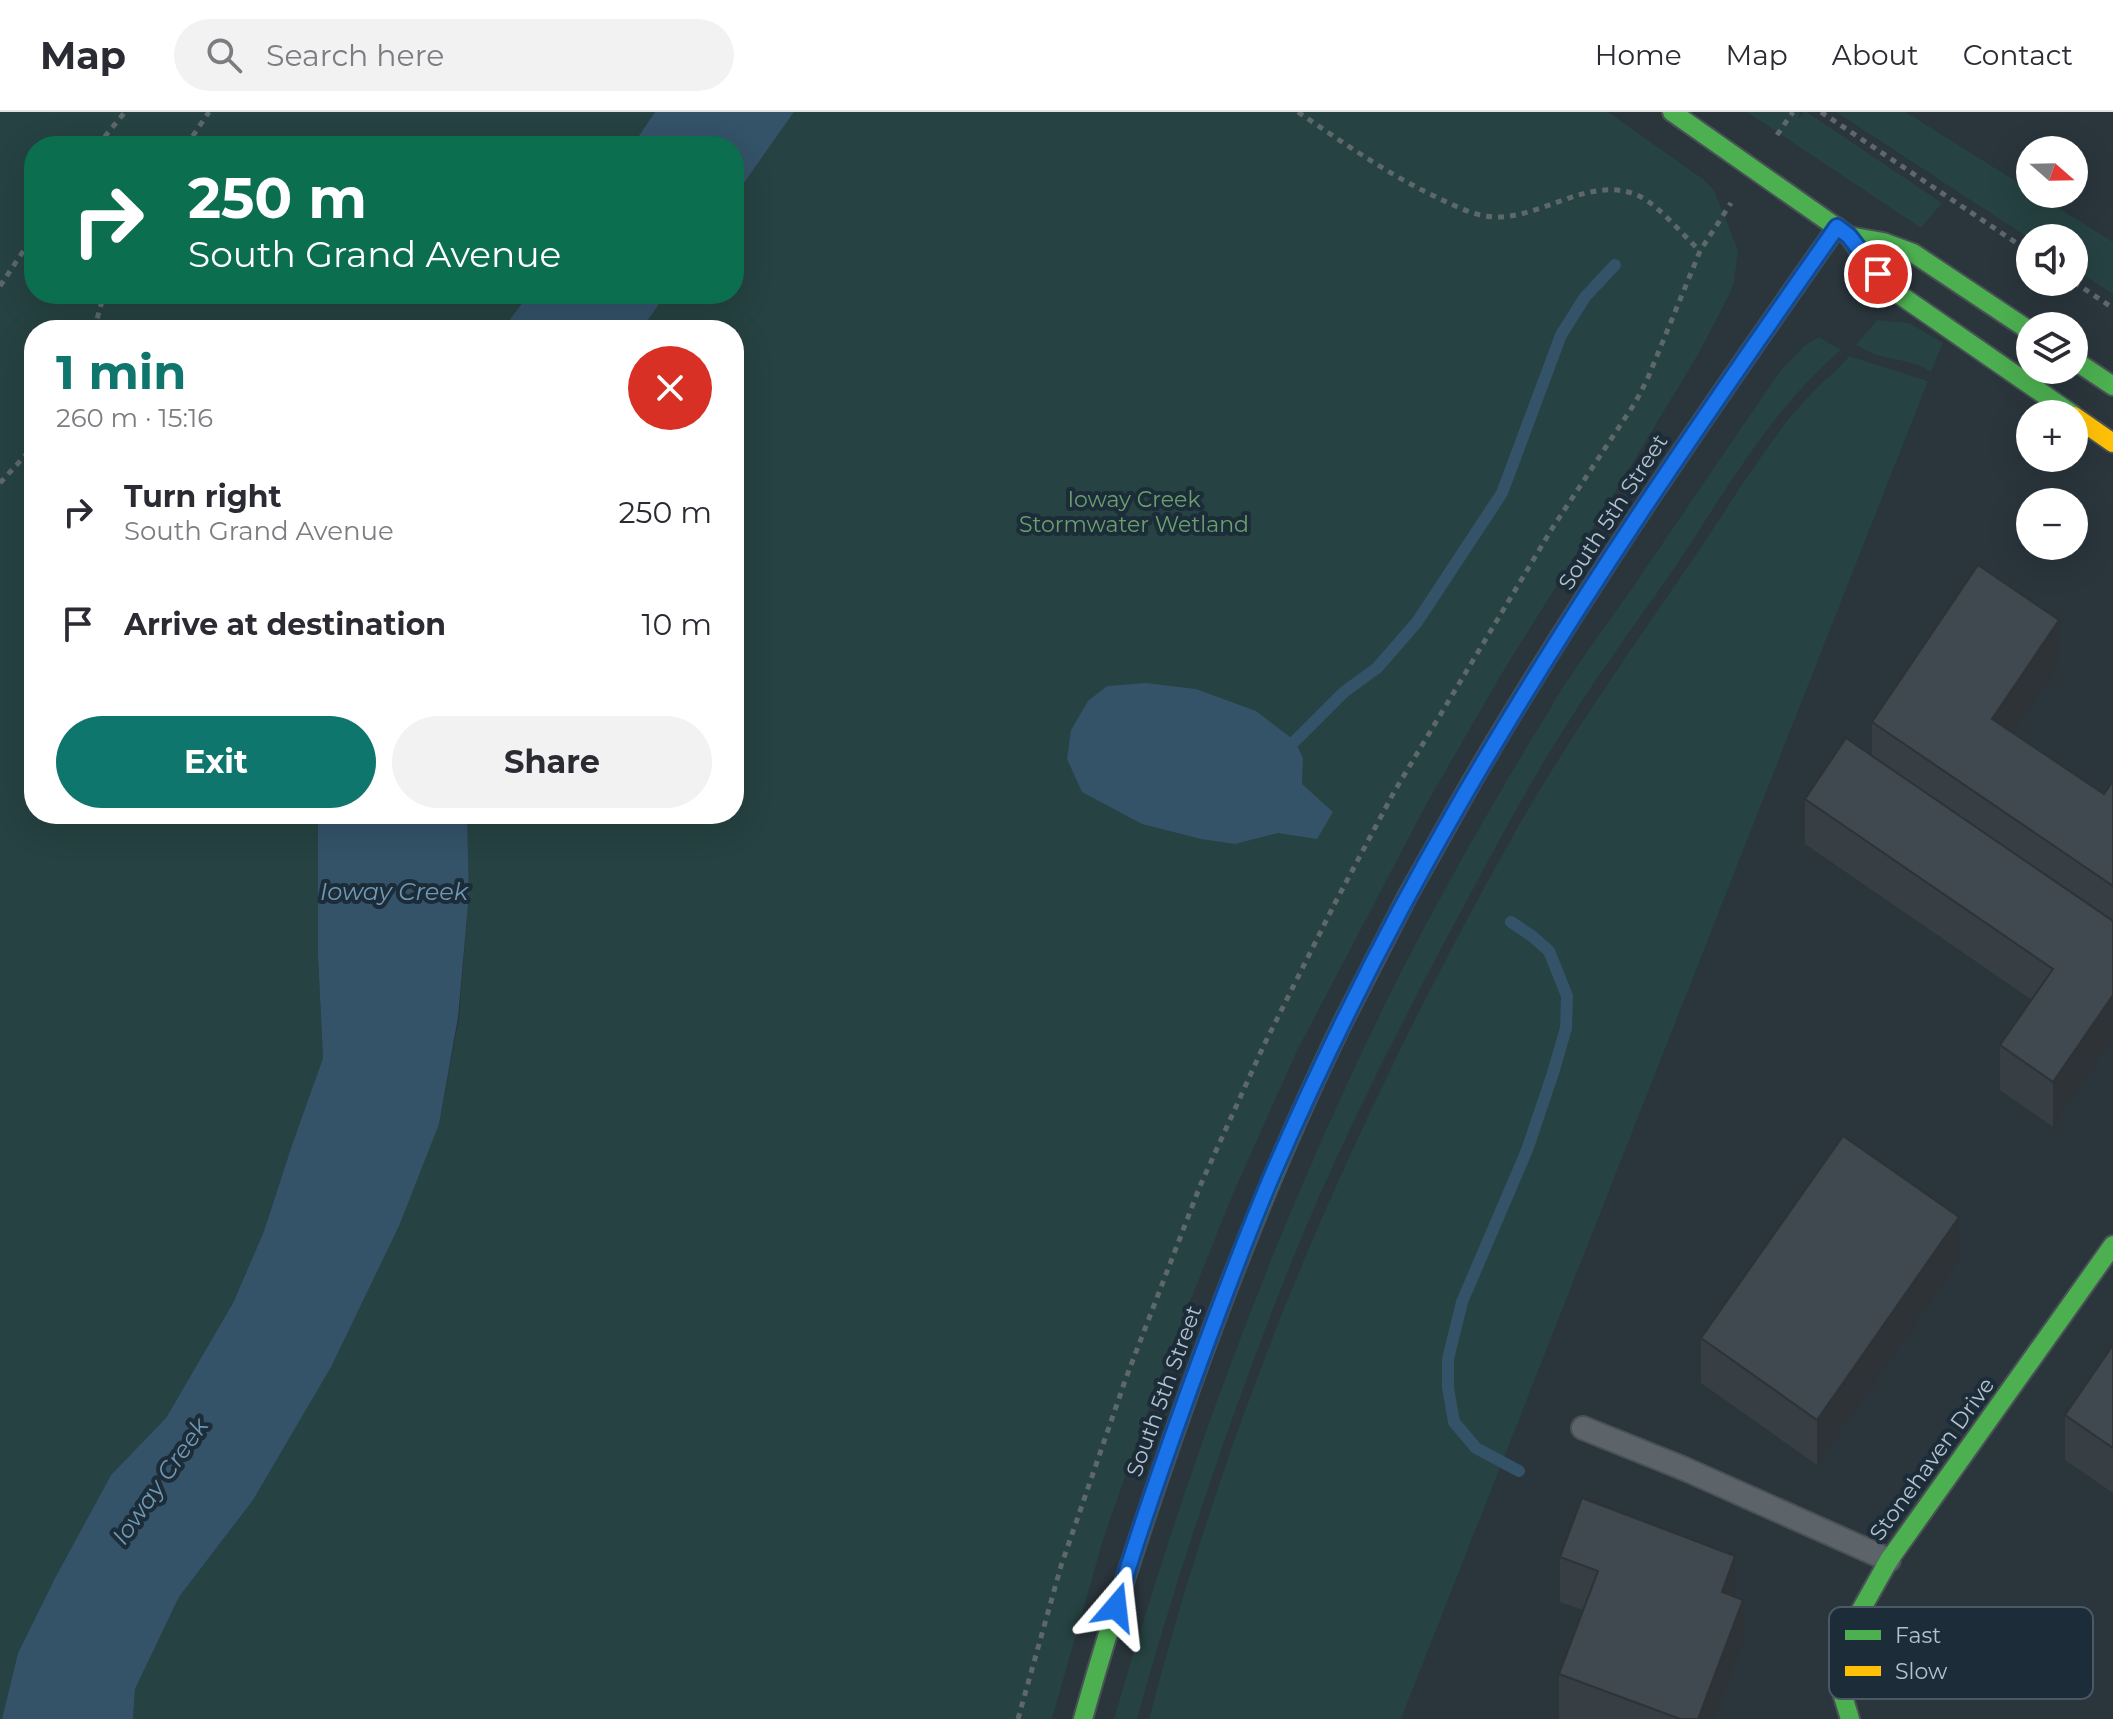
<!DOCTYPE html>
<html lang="en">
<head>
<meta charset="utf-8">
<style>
	:root { --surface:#fff; --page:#f2f2f3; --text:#2b2b33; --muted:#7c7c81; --line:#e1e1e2; --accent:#0f766e }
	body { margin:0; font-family:Montserrat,sans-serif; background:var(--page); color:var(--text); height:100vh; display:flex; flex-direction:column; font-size:30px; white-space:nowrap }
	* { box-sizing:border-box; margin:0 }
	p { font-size:26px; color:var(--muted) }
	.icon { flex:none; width:44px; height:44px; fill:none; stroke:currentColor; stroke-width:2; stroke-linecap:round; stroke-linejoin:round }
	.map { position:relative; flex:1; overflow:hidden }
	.side { position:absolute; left:24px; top:208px; width:720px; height:504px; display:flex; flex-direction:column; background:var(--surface); border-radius:32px; box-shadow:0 8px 32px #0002 }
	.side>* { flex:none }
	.top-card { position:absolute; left:24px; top:24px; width:720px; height:168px; border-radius:32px; box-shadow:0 8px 32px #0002; background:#0b6e4f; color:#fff; overflow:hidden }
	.needle { width:52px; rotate:110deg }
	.controls { position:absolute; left:2016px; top:24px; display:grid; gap:16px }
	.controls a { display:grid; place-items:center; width:72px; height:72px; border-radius:50%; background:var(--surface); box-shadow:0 8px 32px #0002; font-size:40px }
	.pin { position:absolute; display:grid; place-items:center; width:68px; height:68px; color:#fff; margin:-34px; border:4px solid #fff; border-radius:50%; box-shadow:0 2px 8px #0007 }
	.me { position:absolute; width:88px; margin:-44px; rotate:17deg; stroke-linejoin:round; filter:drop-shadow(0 0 6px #0008) }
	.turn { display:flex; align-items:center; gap:28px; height:168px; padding:0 32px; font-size:36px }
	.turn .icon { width:104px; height:104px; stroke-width:2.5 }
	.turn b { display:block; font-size:56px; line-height:68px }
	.round { display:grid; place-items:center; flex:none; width:84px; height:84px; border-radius:42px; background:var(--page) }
	.head { display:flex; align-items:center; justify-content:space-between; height:136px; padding:0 32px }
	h1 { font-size:48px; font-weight:700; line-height:60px; color:var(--accent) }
	.action { display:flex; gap:16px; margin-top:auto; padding:16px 32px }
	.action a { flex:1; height:92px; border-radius:48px; background:var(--accent); color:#fff; font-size:32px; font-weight:700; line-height:92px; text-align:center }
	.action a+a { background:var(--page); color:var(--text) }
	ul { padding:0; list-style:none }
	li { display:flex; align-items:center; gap:24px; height:112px; padding:0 32px }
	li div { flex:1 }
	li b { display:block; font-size:30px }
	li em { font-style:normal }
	header { display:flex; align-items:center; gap:48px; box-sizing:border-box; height:112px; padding:0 40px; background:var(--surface); border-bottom:2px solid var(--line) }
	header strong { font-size:38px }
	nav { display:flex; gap:44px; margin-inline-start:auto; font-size:28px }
	.search { width:560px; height:72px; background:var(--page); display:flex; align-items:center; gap:20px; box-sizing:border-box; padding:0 28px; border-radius:44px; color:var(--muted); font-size:30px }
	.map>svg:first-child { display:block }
	.green { fill:#264242 }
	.water { fill:#345268 }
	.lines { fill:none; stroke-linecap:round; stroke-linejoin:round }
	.stream { stroke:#345268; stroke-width:12 }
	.lane-casing { stroke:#495156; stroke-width:26 }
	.fast-casing { stroke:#495156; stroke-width:22 }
	.slow-casing { stroke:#495156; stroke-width:22 }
	.path { stroke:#5e676c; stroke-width:5; stroke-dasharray:6 6; stroke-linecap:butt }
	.lane { stroke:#5c6369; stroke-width:22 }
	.fast { stroke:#4caf50; stroke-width:18 }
	.slow { stroke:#ffc107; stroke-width:18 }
	.wall { fill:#373f44 }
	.shaded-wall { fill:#2d3337 }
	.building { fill:#40494f; stroke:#2d3337; stroke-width:2 }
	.route-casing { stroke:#114b97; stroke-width:20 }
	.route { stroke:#1a73e8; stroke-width:14 }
	.labels { text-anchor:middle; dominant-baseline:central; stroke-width:8; stroke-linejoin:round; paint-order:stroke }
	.park-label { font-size:22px; fill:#69a06d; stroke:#1c2c38 }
	.street-label { font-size:22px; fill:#b5c2cd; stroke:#1c2c38 }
	.water-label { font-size:24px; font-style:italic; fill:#7198b3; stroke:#1c2c38 }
	.key { fill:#1c2c38; stroke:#4a5965; stroke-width:2 }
	.key-label { font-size:22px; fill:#b5c2cd }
</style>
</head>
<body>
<header>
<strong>Map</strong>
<div class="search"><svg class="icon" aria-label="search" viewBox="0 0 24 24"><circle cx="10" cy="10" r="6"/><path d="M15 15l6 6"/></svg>Search here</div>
<nav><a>Home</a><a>Map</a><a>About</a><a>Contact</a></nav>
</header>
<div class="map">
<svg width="2113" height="1607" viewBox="0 0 2113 1607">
	<rect width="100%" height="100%" fill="#2a353c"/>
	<g class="green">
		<polygon points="0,0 655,0 632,34 34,34 34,182 529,182 502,218 34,218 34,702 318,702 318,844 323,946 292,1033 264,1119 233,1191 166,1306 111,1363 55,1466 18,1541 2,1607 0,1607"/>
		<polygon points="794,0 1608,0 1703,67 1714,78 1738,138 1734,170 1730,181 1699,241 1623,367 1504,558 1427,691 1297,939 1233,1082 1163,1257 1104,1425 1052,1607 133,1607 135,1577 179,1485 253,1388 439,1012 459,905 469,782 467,702 734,702 734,218 641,218 666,182 734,182 734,85"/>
		<polygon points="1747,0 1800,0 1798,8 1804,0 1807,0 1942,91 1921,116"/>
		<polygon points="1836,0 1906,0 2030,78 2030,82 2036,82 2113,130 2113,182 2074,157 2074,126 2030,127"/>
		<path d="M1877,208L1909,211L1943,231L1931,260C1915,249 1898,249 1880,244C1872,242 1864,237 1856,233Z"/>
		<path d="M1819,225L1841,238C1767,301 1721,388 1667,467C1628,522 1588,577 1553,635C1519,690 1489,748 1458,805C1398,917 1340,1031 1292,1149C1232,1299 1180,1452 1137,1607H1114C1185,1361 1273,1120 1386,890C1437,787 1497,683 1557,585C1582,544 1612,506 1639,466C1686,397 1733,328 1780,259L1804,234Z"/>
		<path d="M1849,244L1928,269L1401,1607H1149C1163,1555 1177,1502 1194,1450C1272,1196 1385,951 1515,720C1569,625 1632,536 1693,447C1721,406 1746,364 1776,324C1789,305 1805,288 1821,272C1831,262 1841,255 1849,244Z"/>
	</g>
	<g class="water">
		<polygon points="655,0 794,0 734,85 734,34 632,34"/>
		<polygon points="529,182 666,182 641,218 502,218"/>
		<polygon points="1146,571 1196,577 1256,599 1295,629 1303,646 1302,672 1333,700 1317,727 1278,721 1235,732 1201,727 1142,712 1082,680 1067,647 1071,618 1088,589 1107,574"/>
		<polygon points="318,702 467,702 469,782 458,905 439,1012 399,1114 331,1255 253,1388 179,1485 135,1577 133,1607 2,1607 18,1541 55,1466 111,1363 166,1306 233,1191 264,1119 292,1033 323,946 318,844"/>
	</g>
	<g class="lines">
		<g class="stream">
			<polyline points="1295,629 1344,580 1377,556 1417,510 1502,381 1561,223 1585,185 1615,153"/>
			<polyline points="1511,810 1532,824 1549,839 1567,884 1566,916 1553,961 1527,1038 1462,1190 1448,1247 1448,1276 1454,1310 1476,1336 1519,1359"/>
		</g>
		<defs>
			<polyline id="lane" points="1583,1316 1685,1357 1889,1448"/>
			<g id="fast">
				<polyline points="1672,0 1849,124 1866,148 1890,176 2072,302"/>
				<polyline points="1849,124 1883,130 1913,141 2030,219"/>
				<polyline points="2074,248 2113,274"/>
				<path d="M1471,671C1583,479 1709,297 1837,115"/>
				<path d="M1083,1607C1114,1495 1151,1386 1190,1277C1236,1150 1286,1026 1345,906"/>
				<polyline points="1850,1607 1839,1571 1842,1542 1857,1505 1889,1448 2113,1133"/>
			</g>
			<g id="slow">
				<polyline points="2074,304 2113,331"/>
				<polyline points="1345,906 1408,783 1471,671"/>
			</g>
		</defs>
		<use href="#lane" class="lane-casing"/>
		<use href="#fast" class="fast-casing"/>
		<use href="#slow" class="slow-casing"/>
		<g class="path">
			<path d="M1298,0C1342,30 1386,61 1434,84C1449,91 1464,99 1480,103C1535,116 1588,58 1641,85C1659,94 1684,124 1700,139"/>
			<polyline points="1821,0 2030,140"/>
			<polyline points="1777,23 1793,0"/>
			<polyline points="97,34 125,0"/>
			<polyline points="186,34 209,0"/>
			<polyline points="2074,170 2113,196"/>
			<polyline points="0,174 34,123"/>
			<polyline points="94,218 104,182"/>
			<polyline points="0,371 34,334"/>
			<polyline points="1018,1607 1061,1454 1126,1266 1200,1074 1263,935 1335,791 1394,680 1553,415 1635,291 1647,268 1700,139 1731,91"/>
		</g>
		<use href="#lane" class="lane"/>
		<use href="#fast" class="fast"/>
		<use href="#slow" class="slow"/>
	</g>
	<g class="wall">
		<polygon points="2059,553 2013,621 2104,682 2113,669 2113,928 2053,1015 2000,978 2000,933 2032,888 1805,732 1805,687 1872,644 1872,610"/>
		<polygon points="1959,1150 1817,1353 1701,1271 1701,1226"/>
		<polygon points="2113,1233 2113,1381 2065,1348 2065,1303"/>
		<polygon points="1560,1445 1735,1485 1743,1533 1715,1607 1559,1607 1559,1562 1583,1498 1560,1490"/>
	</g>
	<g class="shaded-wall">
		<polygon points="2059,508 2059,553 1992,652 1992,607"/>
		<polygon points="2113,883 2113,928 2053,1015 2053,970"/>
		<polygon points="1959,1105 1959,1150 1817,1353 1817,1308"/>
		<polygon points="1735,1444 1735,1489 1722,1480"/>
		<polygon points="1743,1488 1743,1533 1715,1607 1698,1607"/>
	</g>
	<g class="building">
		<polygon points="1978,453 2059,508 1992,607 2104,682 2113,669 2113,774 1872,610"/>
		<polygon points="1846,626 2113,809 2113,883 2053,970 2000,933 2053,857 1805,687"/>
		<polygon points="1843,1024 1959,1105 1817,1308 1701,1226"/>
		<polygon points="2113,1233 2113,1336 2065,1303"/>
		<polygon points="1582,1386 1735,1444 1722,1480 1743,1488 1698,1607 1680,1607 1559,1562 1598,1459 1560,1445"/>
	</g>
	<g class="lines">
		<defs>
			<path id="route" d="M1116,1495C1137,1425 1161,1356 1186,1287C1214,1210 1242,1134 1274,1059C1328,935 1390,812 1458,694C1573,494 1704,304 1837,115L1849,124L1878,162"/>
		</defs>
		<use href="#route" class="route-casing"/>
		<use href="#route" class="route"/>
	</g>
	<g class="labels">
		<g class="park-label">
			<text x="1134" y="387">Ioway Creek<tspan x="1134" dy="25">Stormwater Wetland</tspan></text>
		</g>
		<g class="street-label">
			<text transform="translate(1613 400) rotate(-57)">South 5th Street</text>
			<text transform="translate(1164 1279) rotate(-70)">South 5th Street</text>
			<text transform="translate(1932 1347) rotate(-54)">Stonehaven Drive</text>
		</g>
		<g class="water-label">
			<text x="394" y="779">Ioway Creek</text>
			<text transform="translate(160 1369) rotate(-55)">Ioway Creek</text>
		</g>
	</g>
	<rect x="1829" y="1495" width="264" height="92" rx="12" class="key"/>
	<rect x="1845" y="1518" width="36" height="10" fill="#4caf50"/>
	<rect x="1845" y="1554" width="36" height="10" fill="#ffc107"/>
	<g class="key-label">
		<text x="1895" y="1531">Fast</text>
		<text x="1895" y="1567">Slow</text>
	</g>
</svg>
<div class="controls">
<a><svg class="needle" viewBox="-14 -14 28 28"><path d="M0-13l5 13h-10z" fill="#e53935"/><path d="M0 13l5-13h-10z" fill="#7c7c81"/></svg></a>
<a><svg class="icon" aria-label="sound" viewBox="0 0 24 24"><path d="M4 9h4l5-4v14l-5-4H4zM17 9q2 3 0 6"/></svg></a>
<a><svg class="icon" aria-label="layers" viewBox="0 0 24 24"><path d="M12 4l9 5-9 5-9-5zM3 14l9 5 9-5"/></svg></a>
<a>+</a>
<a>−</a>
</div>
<div class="pin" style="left:1878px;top:162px;background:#d93025"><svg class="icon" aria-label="arrive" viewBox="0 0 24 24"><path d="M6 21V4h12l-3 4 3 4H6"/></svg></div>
<svg class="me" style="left:1116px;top:1495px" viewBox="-20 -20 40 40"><path d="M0-17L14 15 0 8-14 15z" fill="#1a73e8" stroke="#fff" stroke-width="4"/></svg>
<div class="top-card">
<div class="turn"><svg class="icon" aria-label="right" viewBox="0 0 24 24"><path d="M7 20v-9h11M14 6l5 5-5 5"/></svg><div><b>250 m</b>South Grand Avenue</div></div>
</div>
<section class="side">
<div class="head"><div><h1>1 min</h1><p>260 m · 15:16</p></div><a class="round" style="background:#d93025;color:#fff"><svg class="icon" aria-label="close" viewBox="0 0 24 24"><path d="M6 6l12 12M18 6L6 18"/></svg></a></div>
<ul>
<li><svg class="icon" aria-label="right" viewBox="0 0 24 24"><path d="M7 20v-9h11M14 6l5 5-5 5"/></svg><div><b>Turn right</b><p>South Grand Avenue</p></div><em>250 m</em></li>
<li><svg class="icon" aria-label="arrive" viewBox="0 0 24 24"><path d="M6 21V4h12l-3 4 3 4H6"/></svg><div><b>Arrive at destination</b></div><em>10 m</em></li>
</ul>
<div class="action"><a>Exit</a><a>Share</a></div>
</section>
</div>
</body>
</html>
